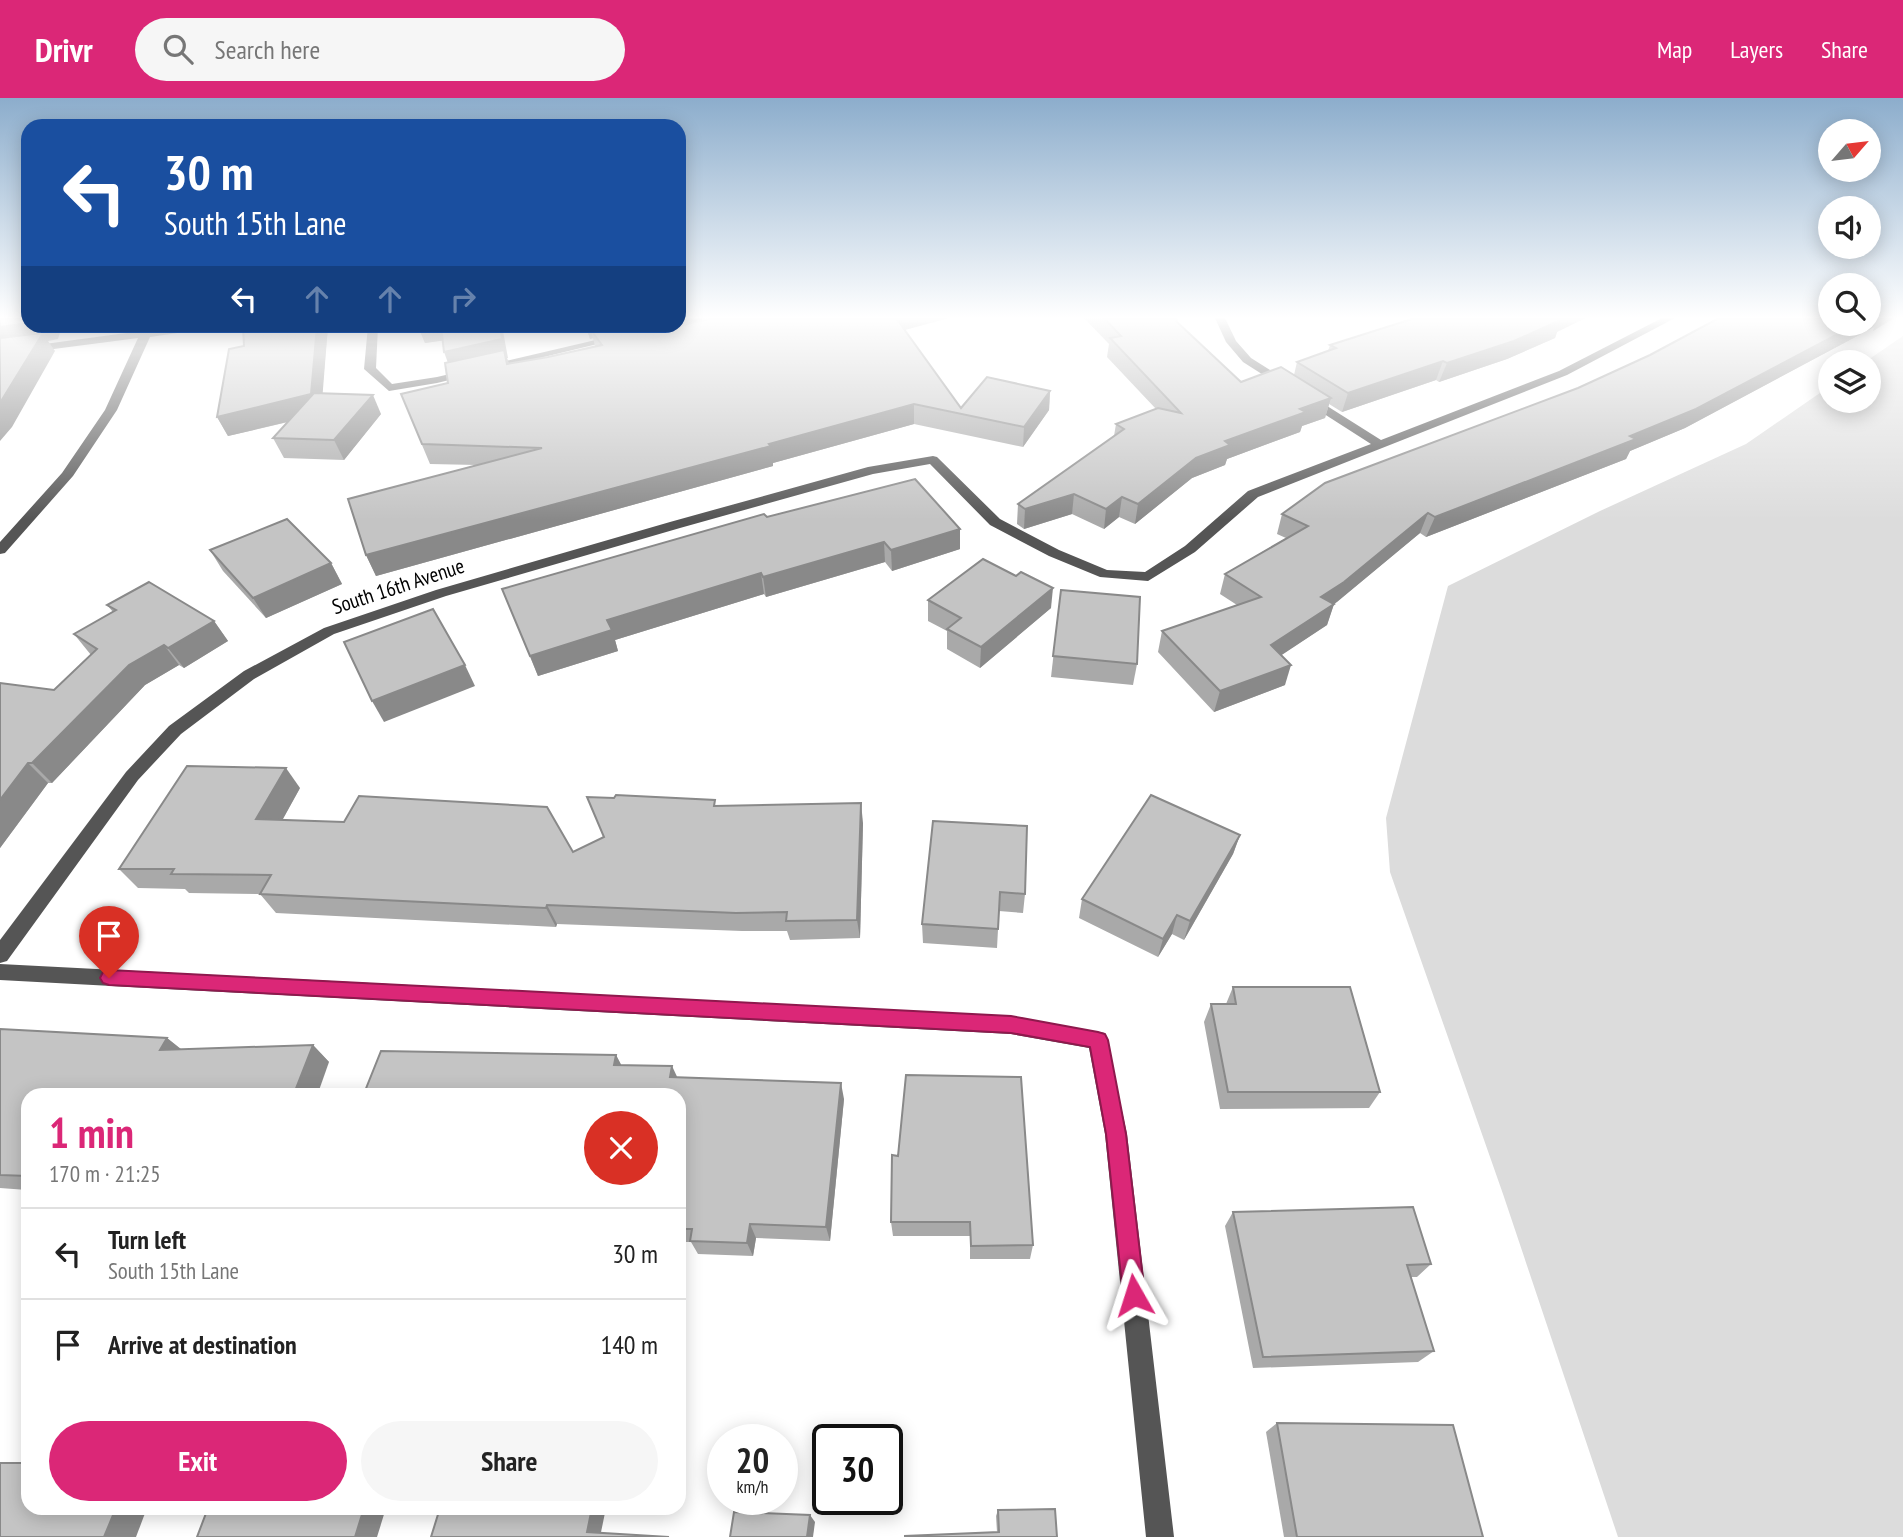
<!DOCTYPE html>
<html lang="en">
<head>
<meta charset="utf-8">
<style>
	:root { --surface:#fff; --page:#f6f6f6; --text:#222; --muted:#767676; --line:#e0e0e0; --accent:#db2777 }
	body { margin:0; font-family:"PT Sans Narrow",sans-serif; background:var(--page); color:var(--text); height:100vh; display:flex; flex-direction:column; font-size:26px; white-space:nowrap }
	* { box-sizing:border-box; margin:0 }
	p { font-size:23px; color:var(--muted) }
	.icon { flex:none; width:38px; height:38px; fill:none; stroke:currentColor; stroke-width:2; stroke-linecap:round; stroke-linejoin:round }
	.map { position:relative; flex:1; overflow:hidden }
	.panel { position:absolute; left:21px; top:990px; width:665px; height:427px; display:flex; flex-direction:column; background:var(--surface); border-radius:21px; box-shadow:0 4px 18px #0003 }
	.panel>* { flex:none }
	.guide { position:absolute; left:21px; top:21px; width:665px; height:214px; border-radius:21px; box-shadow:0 4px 18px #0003; background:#1a4fa0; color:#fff; overflow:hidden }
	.needle { width:46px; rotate:62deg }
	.controls { position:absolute; left:1818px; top:21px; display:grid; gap:14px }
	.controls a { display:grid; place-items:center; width:63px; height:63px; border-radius:50%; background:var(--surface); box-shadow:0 4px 18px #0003; font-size:35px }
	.speed { position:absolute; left:707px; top:1326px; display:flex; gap:14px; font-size:35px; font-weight:700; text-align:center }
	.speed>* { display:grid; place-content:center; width:91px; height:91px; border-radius:50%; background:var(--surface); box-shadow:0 4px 18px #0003; line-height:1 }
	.speed small { font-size:18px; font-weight:400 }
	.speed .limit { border:4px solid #111; border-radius:10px; background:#fff; color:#111 }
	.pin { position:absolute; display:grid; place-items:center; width:60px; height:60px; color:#fff; margin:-72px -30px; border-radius:50% 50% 50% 0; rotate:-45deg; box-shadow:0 0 7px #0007 }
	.pin .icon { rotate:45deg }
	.me { position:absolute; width:77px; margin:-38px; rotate:354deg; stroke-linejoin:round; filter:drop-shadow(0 0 5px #0008) }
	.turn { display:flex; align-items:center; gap:24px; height:147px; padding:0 28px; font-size:32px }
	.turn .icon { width:91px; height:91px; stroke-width:2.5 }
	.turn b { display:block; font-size:49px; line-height:60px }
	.lanes { display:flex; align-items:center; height:66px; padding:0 28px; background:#0003; justify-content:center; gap:35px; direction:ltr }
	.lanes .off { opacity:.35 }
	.round { display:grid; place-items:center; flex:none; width:74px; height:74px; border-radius:37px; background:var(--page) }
	.overview { display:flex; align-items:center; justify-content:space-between; height:119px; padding:0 28px }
	h1 { font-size:42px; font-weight:700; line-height:52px; color:var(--accent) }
	.primary-button { display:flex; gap:14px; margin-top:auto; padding:14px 28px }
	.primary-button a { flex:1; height:80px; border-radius:42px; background:var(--accent); color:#fff; font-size:28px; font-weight:700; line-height:80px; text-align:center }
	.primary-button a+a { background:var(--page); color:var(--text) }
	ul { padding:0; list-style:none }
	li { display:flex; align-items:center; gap:21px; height:91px; padding:0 28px; border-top:2px solid var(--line) }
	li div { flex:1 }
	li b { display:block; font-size:26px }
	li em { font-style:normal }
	header { display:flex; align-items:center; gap:42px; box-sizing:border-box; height:98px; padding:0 35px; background:var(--accent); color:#fff }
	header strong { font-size:33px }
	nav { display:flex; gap:38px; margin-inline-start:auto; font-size:24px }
	.search { width:490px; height:63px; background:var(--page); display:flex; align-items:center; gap:18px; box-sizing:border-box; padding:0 24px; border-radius:38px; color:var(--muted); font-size:26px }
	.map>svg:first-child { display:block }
	.green { fill:#dcdcdc }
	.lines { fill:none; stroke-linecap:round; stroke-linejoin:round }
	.minor { fill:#555; fill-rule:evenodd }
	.wall { fill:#a9a9a9 }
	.shaded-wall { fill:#898989 }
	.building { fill:#c4c4c4; stroke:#898989; stroke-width:2 }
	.route { fill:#db2777; stroke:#8e194d; stroke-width:2 }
	.labels { text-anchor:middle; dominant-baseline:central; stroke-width:7; stroke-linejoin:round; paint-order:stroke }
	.street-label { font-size:21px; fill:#000; stroke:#fff }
</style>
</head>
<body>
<header>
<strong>Drivr</strong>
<div class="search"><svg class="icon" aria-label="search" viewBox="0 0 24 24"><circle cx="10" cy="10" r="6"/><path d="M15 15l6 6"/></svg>Search here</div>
<nav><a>Map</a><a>Layers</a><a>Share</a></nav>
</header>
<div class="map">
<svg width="1903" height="1439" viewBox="0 0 1903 1439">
	<rect width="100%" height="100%" fill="#fff"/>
	<polygon class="green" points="1903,238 1903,1439 1618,1439 1503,1096 1390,774 1386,720 1448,488 1600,413 1746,346 1830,288 1830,303 1869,303 1869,264 1865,264"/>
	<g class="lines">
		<g class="minor">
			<polygon points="689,220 707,220 679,229 675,228 679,228 679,223"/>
			<polygon points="1215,220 1225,220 1236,243 1251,260 1381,342 1559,273 1662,220 1675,220 1567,277 1258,399 1195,454 1148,483 1100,479 1049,458 990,427 930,366 873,376 680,430 446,498 334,536 254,581 181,636 138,682 7,863 0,865 0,842 126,674 169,628 244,573 324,530 436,492 670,424 868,369 933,358 937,359 1000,421 1059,452 1107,472 1145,474 1185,448 1248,393 1371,346 1243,264 1226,244"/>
			<polygon points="144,228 154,228 153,232 185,228 210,228 205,231 150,239 117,312 73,378 5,455 0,456 0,444 62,375 105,312 138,240 0,258 0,252 141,233"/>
			<polygon points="368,228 378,228 376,270 392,286 437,279 617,237 622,240 437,285 389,293 364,271"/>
			<polygon points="0,866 1011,918 1105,935 1127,1036 1174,1439 1146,1439 1105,1036 1089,950 1011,936 0,882"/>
		</g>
	</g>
	<g class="wall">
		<polygon points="1084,220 1176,220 1177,224 1241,284 1294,277 1297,264 1328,253 1330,247 1557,234 1555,240 1507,261 1439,284 1436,282 1342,314 1329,306 1325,320 1302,328 1300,334 1227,361 1225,367 1192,380 1135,426 1119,419 1104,431 1072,416 1024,431 1017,426 1018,406 1114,338 1116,326 1156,311 1107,259 1109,246"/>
		<polygon points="1869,220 1894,220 1873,233 1874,229 1685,330 1630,353 1626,361 1426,439 1420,435 1334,506 1327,527 1281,557 1285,587 1214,614 1158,554 1162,533 1237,507 1220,496 1225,476 1286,440 1277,436 1282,416"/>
		<polygon points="243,228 328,228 322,295 381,316 344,362 284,360 273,340 288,324 228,338 217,319 244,248"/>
		<polygon points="418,228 508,260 507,260 509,266 548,259 595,248 593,240 590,241 586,228 679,228 905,232 961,310 1050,293 1049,312 1023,349 914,326 773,365 773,368 376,478 366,457 477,367 430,366 409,316 448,285 448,264 443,242 425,245"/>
		<polygon points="767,419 960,431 960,451 892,473 885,464 766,499 764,496 615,542 618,553 538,578 502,491"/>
		<polygon points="210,452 331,465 342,486 266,520 223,473"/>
		<polygon points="1061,492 1137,566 1133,587 1051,579"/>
		<polygon points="928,502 1051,510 980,570 947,551 947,533 928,523"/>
		<polygon points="107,507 214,523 228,543 184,570 179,567 145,587 52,685 48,685 0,750 0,585 54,592 91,557 74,536 113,514"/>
		<polygon points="300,690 282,722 573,754 717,708 863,725 860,840 790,842 787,833 742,833 557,826 556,829 276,815 260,796 189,795 185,791 138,790 119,771"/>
		<polygon points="933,723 1025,796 1023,815 999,813 997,850 923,845 922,826"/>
		<polygon points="1240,737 1233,756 1184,842 1172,836 1158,859 1079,820 1082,801"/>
		<polygon points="1233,889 1380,994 1369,1010 1220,1011 1204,924 1211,906 1226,906"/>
		<polygon points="0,931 167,940 181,951 313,947 329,964 28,998 28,1100 24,1098 27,1092 0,1090"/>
		<polygon points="616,957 621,967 677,980 844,1001 830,1143 756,1140 753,1158 698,1156 691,1144 679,1144 679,998 363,998"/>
		<polygon points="898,1058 1033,1147 1030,1161 970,1161 970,1138 893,1138 891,1124"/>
		<polygon points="1233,1114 1431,1166 1417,1179 1411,1179 1434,1253 1418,1264 1253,1270 1225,1128"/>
		<polygon points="1277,1325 1483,1439 1284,1439 1266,1334"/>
		<polygon points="1055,1411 997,1434 996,1418 998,1412"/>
	</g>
	<g class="shaded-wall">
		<polygon points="893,220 949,220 894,235"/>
		<polygon points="1557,220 1586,220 1557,234 1555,240 1507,261 1439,284 1447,265"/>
		<polygon points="1869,220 1879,220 1874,229 1685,330 1630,353 1626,361 1426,439 1435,419 1857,226 1869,226"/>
		<polygon points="1882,220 1894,220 1873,233"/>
		<polygon points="28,225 28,228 62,228 58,241 48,243 55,253 12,329 0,343 0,229"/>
		<polygon points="317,228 328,228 321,316 228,338 217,319"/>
		<polygon points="418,228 442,228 447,242 425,245"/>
		<polygon points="500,228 502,228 508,260 507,260 510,271 451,273 444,254"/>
		<polygon points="586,228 648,228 591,232 593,240 590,241"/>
		<polygon points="1443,263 1436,282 1342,314 1348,295"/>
		<polygon points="1050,293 1049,312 1023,349 1024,329"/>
		<polygon points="373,297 381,316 344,362 334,342"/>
		<polygon points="1331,300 1325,320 1302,328 1300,334 1227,361 1225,367 1192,380 1135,426 1138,406 1196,360 1225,343 1300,311"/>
		<polygon points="914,306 914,326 773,365 773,368 376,478 366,457"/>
		<polygon points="1074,396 1072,416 1024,431 1025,411"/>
		<polygon points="1122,399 1119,419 1104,431 1106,411"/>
		<polygon points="1428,415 1420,435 1337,504 1314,519 1321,499"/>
		<polygon points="960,431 960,451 892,473 891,452"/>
		<polygon points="884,444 885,464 766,499 763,479"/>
		<polygon points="331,465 342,486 266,520 253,500"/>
		<polygon points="761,475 764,496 615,542 618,553 538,578 530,558 607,522"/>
		<polygon points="1053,490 1051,510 980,570 981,549"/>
		<polygon points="1334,506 1327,527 1265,568 1271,547"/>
		<polygon points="214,523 228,543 184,570 168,550"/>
		<polygon points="164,547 179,567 145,587 52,685 32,665 129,567"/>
		<polygon points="465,567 475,588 384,624 372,603"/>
		<polygon points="1291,567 1285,587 1214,614 1220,593"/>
		<polygon points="28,665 48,685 0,750 0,702"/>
		<polygon points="286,670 300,690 272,741 256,721"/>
		<polygon points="861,705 863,725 860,840 857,822"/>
		<polygon points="1240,737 1233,756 1184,842 1190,823"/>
		<polygon points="547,807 557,826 556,829 546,810"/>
		<polygon points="1177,817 1172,836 1158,859 1163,841"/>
		<polygon points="167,940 188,957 160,952"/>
		<polygon points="313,947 329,964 317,998 293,998"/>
		<polygon points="616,957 625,974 614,967"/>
		<polygon points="672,968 680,985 670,979"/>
		<polygon points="841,985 844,1001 830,1143 826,1129"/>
		<polygon points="750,1126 756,1140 753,1158 747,1145"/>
		<polygon points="116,1410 147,1410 136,1439 104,1439"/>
		<polygon points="364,1410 386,1410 377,1439 355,1439"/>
		<polygon points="592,1410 606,1410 600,1439 587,1434"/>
		<polygon points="810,1417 815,1424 813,1439 807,1439"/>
	</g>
	<g class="building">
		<polygon points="0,220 28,220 28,225 0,229"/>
		<polygon points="713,220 896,220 961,310 987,279 1050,293 1024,329 914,306 769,346 771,348 366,457 348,401 542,350 422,346 401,296 448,285 445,265 504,252 507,266 548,259 602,247 591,232 612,228 679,228"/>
		<polygon points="1104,220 1176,220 1177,224 1241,284 1281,269 1331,300 1300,311 1306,314 1225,343 1230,347 1196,360 1138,406 1122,399 1106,411 1074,396 1025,411 1018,406 1124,331 1116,326 1158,310 1181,315 1110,240 1121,238"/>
		<polygon points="1415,220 1561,220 1563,221 1514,243 1447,265 1443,263 1348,295 1297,264 1336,250 1330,247"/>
		<polygon points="1719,220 1830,220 1830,226 1857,226 1696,311 1630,338 1636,341 1435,419 1428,415 1344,484 1321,499 1334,506 1271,547 1291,567 1220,593 1162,533 1261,499 1225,476 1308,428 1282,416 1325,385 1578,290 1650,257"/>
		<polygon points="243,228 317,228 311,296 217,319 229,251 244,248"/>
		<polygon points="441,228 500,228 502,241 444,254"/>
		<polygon points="43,235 0,305 0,240"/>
		<polygon points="314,295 373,297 334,342 273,340"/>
		<polygon points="915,381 960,431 891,452 884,444 763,479 761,475 607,522 612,532 530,558 502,491 764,416 767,419"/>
		<polygon points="287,421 331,465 253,500 210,452"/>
		<polygon points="983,461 1016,478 1021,474 1053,490 981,549 947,531 961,520 928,502"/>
		<polygon points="149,484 214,523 168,550 164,547 129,567 32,665 28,665 0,702 0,585 54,592 97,551 74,536 116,512 107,507"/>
		<polygon points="1061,492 1140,499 1137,566 1053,558"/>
		<polygon points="433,511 465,567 372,603 344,544"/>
		<polygon points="187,668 286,670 256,721 344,724 359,698 547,709 573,754 604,739 587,699 614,700 616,697 715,702 714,708 861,705 857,822 786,823 787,814 736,815 547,807 546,810 260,796 271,777 171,776 174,771 119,771"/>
		<polygon points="1151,697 1240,737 1190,823 1177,817 1163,841 1082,801"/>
		<polygon points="933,723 1027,728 1025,796 1000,794 998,831 922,826"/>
		<polygon points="1233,889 1350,889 1380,994 1228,994 1211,906 1236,906"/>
		<polygon points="0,931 167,940 160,952 313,947 293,998 28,998 28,1078 0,1077"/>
		<polygon points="381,953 616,957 614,967 672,968 670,979 841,985 826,1129 750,1126 747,1145 690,1143 692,1131 679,1131 679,998 363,998"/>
		<polygon points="906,977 1021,979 1033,1147 971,1148 970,1124 891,1124 892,1057 898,1058"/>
		<polygon points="1413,1109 1431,1166 1407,1167 1434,1253 1263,1259 1233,1114"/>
		<polygon points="1277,1325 1453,1327 1483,1439 1297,1439"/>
		<polygon points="0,1365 28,1365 28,1410 116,1410 104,1439 0,1439"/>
		<polygon points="208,1410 364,1410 355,1439 197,1439"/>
		<polygon points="440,1410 592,1410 587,1434 669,1439 431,1439"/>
		<polygon points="1055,1411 1057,1439 905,1439 905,1438 999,1434 998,1412"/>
		<polygon points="734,1414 810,1417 807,1439 730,1439"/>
	</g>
	<linearGradient id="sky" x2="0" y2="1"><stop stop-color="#8cadcc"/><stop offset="0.52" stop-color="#fff"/><stop offset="1" stop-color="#fff" stop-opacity="0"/></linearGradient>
	<rect width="1903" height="422" fill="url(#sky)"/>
	<polygon class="route" points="109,872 1011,918 1098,934 1105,936 1108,942 1126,1036 1145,1197 1141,1205 1134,1208 1126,1205 1123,1197 1106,1036 1090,949 1011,935 109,887 103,885 100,880 103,874"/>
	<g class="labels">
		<g class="street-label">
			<text transform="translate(398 488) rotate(-18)">South 16th Avenue</text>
		</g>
	</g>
</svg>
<div class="controls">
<a><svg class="needle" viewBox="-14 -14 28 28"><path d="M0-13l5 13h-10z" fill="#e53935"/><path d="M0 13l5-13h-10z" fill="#767676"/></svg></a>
<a><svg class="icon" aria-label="sound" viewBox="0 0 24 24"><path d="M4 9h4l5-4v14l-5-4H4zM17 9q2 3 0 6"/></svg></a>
<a><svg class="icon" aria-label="search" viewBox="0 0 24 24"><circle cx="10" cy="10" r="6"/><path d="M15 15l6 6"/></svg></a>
<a><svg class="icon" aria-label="layers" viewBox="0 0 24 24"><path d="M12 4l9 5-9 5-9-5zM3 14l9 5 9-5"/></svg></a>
</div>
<div class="speed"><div>20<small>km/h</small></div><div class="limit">30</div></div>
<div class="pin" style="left:109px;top:880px;background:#d93025"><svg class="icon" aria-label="arrive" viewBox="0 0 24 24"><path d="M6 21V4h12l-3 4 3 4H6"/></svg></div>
<svg class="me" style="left:1134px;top:1197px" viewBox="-20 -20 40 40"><path d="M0-17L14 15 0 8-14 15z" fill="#db2777" stroke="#fff" stroke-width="4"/></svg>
<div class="guide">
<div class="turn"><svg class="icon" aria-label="left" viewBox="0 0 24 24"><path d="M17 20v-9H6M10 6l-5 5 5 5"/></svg><div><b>30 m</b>South 15th Lane</div></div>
<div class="lanes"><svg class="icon" aria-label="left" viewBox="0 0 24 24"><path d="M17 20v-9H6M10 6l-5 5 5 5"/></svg><svg class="icon off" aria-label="ahead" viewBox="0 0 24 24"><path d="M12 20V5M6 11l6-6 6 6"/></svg><svg class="icon off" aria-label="ahead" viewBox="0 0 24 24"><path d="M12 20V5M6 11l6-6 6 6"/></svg><svg class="icon off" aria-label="right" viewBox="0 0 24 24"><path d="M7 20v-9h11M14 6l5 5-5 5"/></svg></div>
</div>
<section class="panel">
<div class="overview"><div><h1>1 min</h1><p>170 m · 21:25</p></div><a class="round" style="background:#d93025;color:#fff"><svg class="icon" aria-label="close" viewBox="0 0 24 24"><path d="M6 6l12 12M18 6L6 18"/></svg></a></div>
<ul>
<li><svg class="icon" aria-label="left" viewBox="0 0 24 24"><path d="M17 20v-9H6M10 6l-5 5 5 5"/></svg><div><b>Turn left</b><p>South 15th Lane</p></div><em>30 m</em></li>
<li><svg class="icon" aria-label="arrive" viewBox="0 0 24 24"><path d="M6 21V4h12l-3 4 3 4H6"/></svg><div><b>Arrive at destination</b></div><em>140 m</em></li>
</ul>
<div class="primary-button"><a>Exit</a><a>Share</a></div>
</section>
</div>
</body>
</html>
